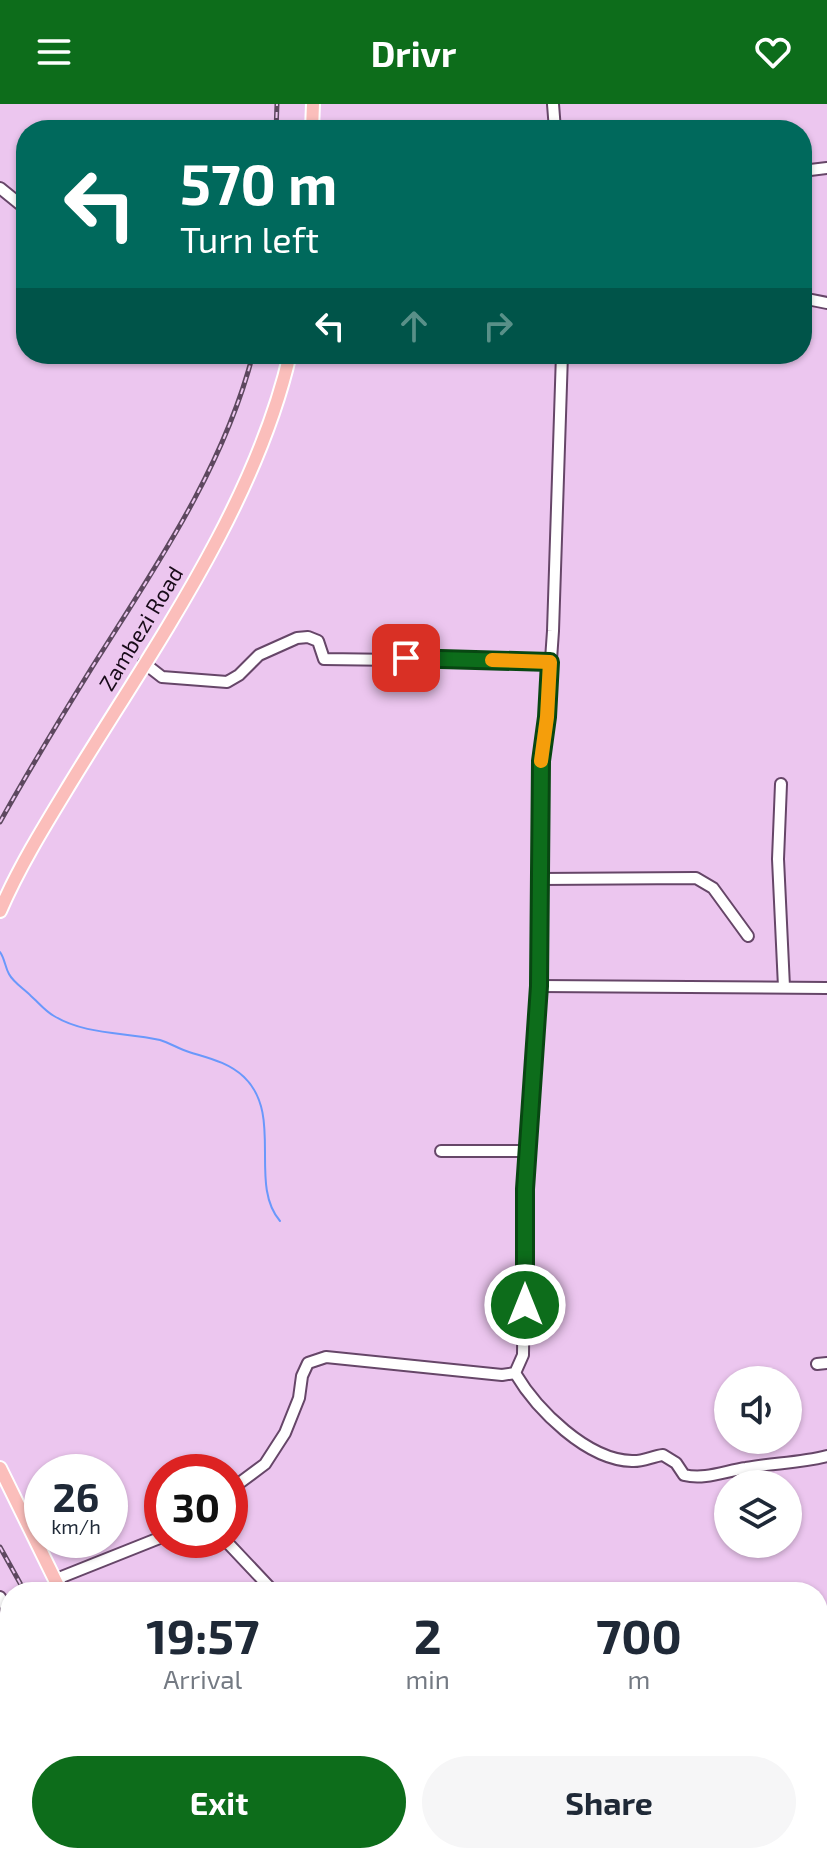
<!DOCTYPE html>
<html lang="en">
<head>
<meta charset="utf-8">
<style>
	:root { --surface:#fff; --page:#f6f6f7; --text:#1f2937; --muted:#747a83; --accent:#0d6d1b }
	body { margin:0; font-family:"Exo 2",sans-serif; background:var(--page); color:var(--text); height:100vh; display:flex; flex-direction:column; font-size:30px; white-space:nowrap }
	* { box-sizing:border-box; margin:0 }
	p { font-size:26px; color:var(--muted) }
	.icon { flex:none; width:44px; height:44px; fill:none; stroke:currentColor; stroke-width:2; stroke-linecap:round; stroke-linejoin:round }
	.map { position:relative; flex:1; overflow:hidden }
	.sheet { position:absolute; left:0px; top:1478px; width:828px; height:282px; display:flex; flex-direction:column; background:var(--surface); border-radius:32px 32px 0 0; box-shadow:0 2px 6px #0004 }
	.sheet>* { flex:none }
	.top-card { position:absolute; left:16px; top:16px; width:796px; height:244px; border-radius:32px; box-shadow:0 2px 6px #0004; background:#00695c; color:#fff; overflow:hidden }
	.controls { position:absolute; left:714px; top:1262px; display:grid; gap:16px }
	.controls a { display:grid; place-items:center; width:88px; height:88px; border-radius:50%; background:var(--surface); box-shadow:0 2px 6px #0004; font-size:40px }
	.speed { position:absolute; left:24px; top:1350px; display:flex; gap:16px; font-size:40px; font-weight:700; text-align:center }
	.speed>* { display:grid; place-content:center; width:104px; height:104px; border-radius:50%; background:var(--surface); box-shadow:0 2px 6px #0004; line-height:1 }
	.speed small { font-size:20px; font-weight:400 }
	.speed .limit { border:12px solid #d22; background:#fff; color:#111 }
	.pin { position:absolute; display:grid; place-items:center; width:68px; height:68px; color:#fff; margin:-34px; border-radius:16px; box-shadow:0 4px 12px #0006 }
	.me { position:absolute; width:88px; margin:-44px; rotate:0deg; stroke-linejoin:round; filter:drop-shadow(0 0 6px #0008) }
	.turn { display:flex; align-items:center; gap:28px; height:168px; padding:0 32px; font-size:36px }
	.turn .icon { width:104px; height:104px; stroke-width:2.5 }
	.turn b { display:block; font-size:56px; line-height:68px }
	.lanes { display:flex; align-items:center; height:76px; padding:0 32px; background:#0003; justify-content:center; gap:40px; direction:ltr }
	.lanes .off { opacity:.35 }
	.eta { display:flex; justify-content:space-evenly; align-items:center; height:136px; text-align:center }
	.eta b { font-size:48px; font-weight:700; line-height:56px }
	.action { display:flex; gap:16px; margin-top:auto; padding:16px 32px }
	.action a { flex:1; height:92px; border-radius:48px; background:var(--accent); color:#fff; font-size:32px; font-weight:700; line-height:92px; text-align:center }
	.action a+a { background:var(--page); color:var(--text) }
	header { display:flex; justify-content:space-between; align-items:center; height:104px; padding:0 32px; background:var(--accent); color:#fff; font-size:36px; font-weight:700 }
	.map>svg:first-child { display:block }
	.lines { fill:none; stroke-linecap:round; stroke-linejoin:round }
	.stream { stroke:#6a98fb; stroke-width:2 }
	.minor-casing { stroke:#664668; stroke-width:14 }
	.major-casing { stroke:#fff; stroke-width:16 }
	.minor { stroke:#fff; stroke-width:10 }
	.major { stroke:#fbbebb; stroke-width:12 }
	.rail-casing { stroke:#5d485f; stroke-width:5 }
	.rail { stroke:#ecc6ef; stroke-width:2; stroke-dasharray:6; stroke-linecap:butt }
	.route-casing { stroke:#084712; stroke-width:20 }
	.route { stroke:#0d6d1b; stroke-width:14 }
	.slow { stroke:#f59e0b; stroke-width:14 }
	.labels { text-anchor:middle; dominant-baseline:central; stroke-width:8; stroke-linejoin:round; paint-order:stroke }
	.street-label { font-size:22px; fill:#180b19; stroke:#ecc6ef }
</style>
</head>
<body>
<header><svg class="icon" aria-label="menu" viewBox="0 0 24 24"><path d="M4 6h16M4 12h16M4 18h16"/></svg>Drivr<svg class="icon" aria-label="heart" viewBox="0 0 24 24"><path d="M12 20l-8-8c-3-5 5-10 8-4 3-6 11-1 8 4z"/></svg></header>
<div class="map">
<svg width="827" height="1759" viewBox="0 0 827 1759">
	<rect width="100%" height="100%" fill="#ecc6ef"/>
	<g class="lines">
		<path class="stream" d="M0,848C5,855 5,863 9,870C13,878 24,885 31,892C38,898 45,907 54,912C85,931 125,928 160,936C170,939 179,945 189,948C208,954 228,958 244,973C284,1011 248,1080 280,1117"/>
		<defs>
			<g id="minor">
				<polyline points="553,0 555,26"/>
				<polyline points="802,67 827,64"/>
				<polyline points="0,84 26,105"/>
				<polyline points="802,194 827,199"/>
				<polyline points="144,559 162,573 227,578 239,571 259,551 297,534 308,533 318,537 324,555 550,558"/>
				<polyline points="781,680 778,755 784,883"/>
				<polyline points="540,775 696,774 713,784 748,832"/>
				<polyline points="539,882 827,884"/>
				<polyline points="441,1047 528,1047"/>
				<polyline points="817,1260 827,1259"/>
				<path d="M515,1269C537,1306 587,1356 632,1357C642,1358 653,1352 663,1351L676,1359L684,1371C705,1376 725,1367 746,1364C773,1359 800,1359 827,1352"/>
				<polyline points="230,1386 265,1360 285,1329 299,1294 302,1272 308,1259 326,1253 502,1271 515,1269 523,1251 525,1085 539,882 541,648 547,613 553,527 562,250"/>
				<polyline points="225,1436 274,1488"/>
				<polyline points="54,1476 162,1433"/>
				<polyline points="0,1493 10,1510"/>
				<polyline points="0,1655 10,1669"/>
				<polyline points="0,1681 10,1675"/>
				<polyline points="673,1750 676,1759"/>
				<polyline points="130,1759 131,1750"/>
			</g>
			<g id="major">
				<polyline points="312,26 313,0"/>
				<path d="M0,807C19,763 45,721 70,680C151,547 255,403 290,250"/>
				<polyline points="0,1364 61,1488"/>
				<polyline points="208,1750 213,1759"/>
			</g>
		</defs>
		<use href="#minor" class="minor-casing"/>
		<use href="#major" class="major-casing"/>
		<use href="#minor" class="minor"/>
		<use href="#major" class="major"/>
		<defs>
			<g id="rail">
				<polyline points="276,26 277,0"/>
				<path d="M0,718C29,666 60,615 91,565C154,465 223,366 253,250"/>
				<polyline points="0,1443 25,1488"/>
				<polyline points="171,1750 176,1759"/>
			</g>
		</defs>
		<use href="#rail" class="rail-casing"/>
		<use href="#rail" class="rail"/>
	</g>
	<g class="lines">
		<defs>
			<polyline id="route" points="406,554 550,558 547,613 541,657 539,882 525,1085 525,1201"/>
		</defs>
		<use href="#route" class="route-casing"/>
		<use href="#route" class="route"/>
		<polyline class="slow" points="492,556 550,558 547,613 541,657"/>
	</g>
	<g class="labels">
		<g class="street-label">
			<text transform="translate(140 524) rotate(-59)">Zambezi Road</text>
		</g>
	</g>
</svg>
<div class="controls">
<a><svg class="icon" aria-label="sound" viewBox="0 0 24 24"><path d="M4 9h4l5-4v14l-5-4H4zM17 9q2 3 0 6"/></svg></a>
<a><svg class="icon" aria-label="layers" viewBox="0 0 24 24"><path d="M12 4l9 5-9 5-9-5zM3 14l9 5 9-5"/></svg></a>
</div>
<div class="speed"><div>26<small>km/h</small></div><div class="limit">30</div></div>
<div class="pin" style="left:406px;top:554px;background:#d93025"><svg class="icon" aria-label="arrive" viewBox="0 0 24 24"><path d="M6 21V4h12l-3 4 3 4H6"/></svg></div>
<svg class="me" style="left:525px;top:1201px" viewBox="-20 -20 40 40"><circle r="17" fill="#0d6d1b" stroke="#fff" stroke-width="3"/><path d="M0-11L8 9 0 5-8 9z" fill="#fff"/></svg>
<div class="top-card">
<div class="turn"><svg class="icon" aria-label="left" viewBox="0 0 24 24"><path d="M17 20v-9H6M10 6l-5 5 5 5"/></svg><div><b>570 m</b>Turn left</div></div>
<div class="lanes"><svg class="icon" aria-label="left" viewBox="0 0 24 24"><path d="M17 20v-9H6M10 6l-5 5 5 5"/></svg><svg class="icon off" aria-label="ahead" viewBox="0 0 24 24"><path d="M12 20V5M6 11l6-6 6 6"/></svg><svg class="icon off" aria-label="right" viewBox="0 0 24 24"><path d="M7 20v-9h11M14 6l5 5-5 5"/></svg></div>
</div>
<section class="sheet">
<div class="eta">
<div><b>19:57</b><p>Arrival</p></div>
<div><b>2</b><p>min</p></div>
<div><b>700</b><p>m</p></div>
</div>
<div class="action"><a>Exit</a><a>Share</a></div>
</section>
</div>
</body>
</html>
